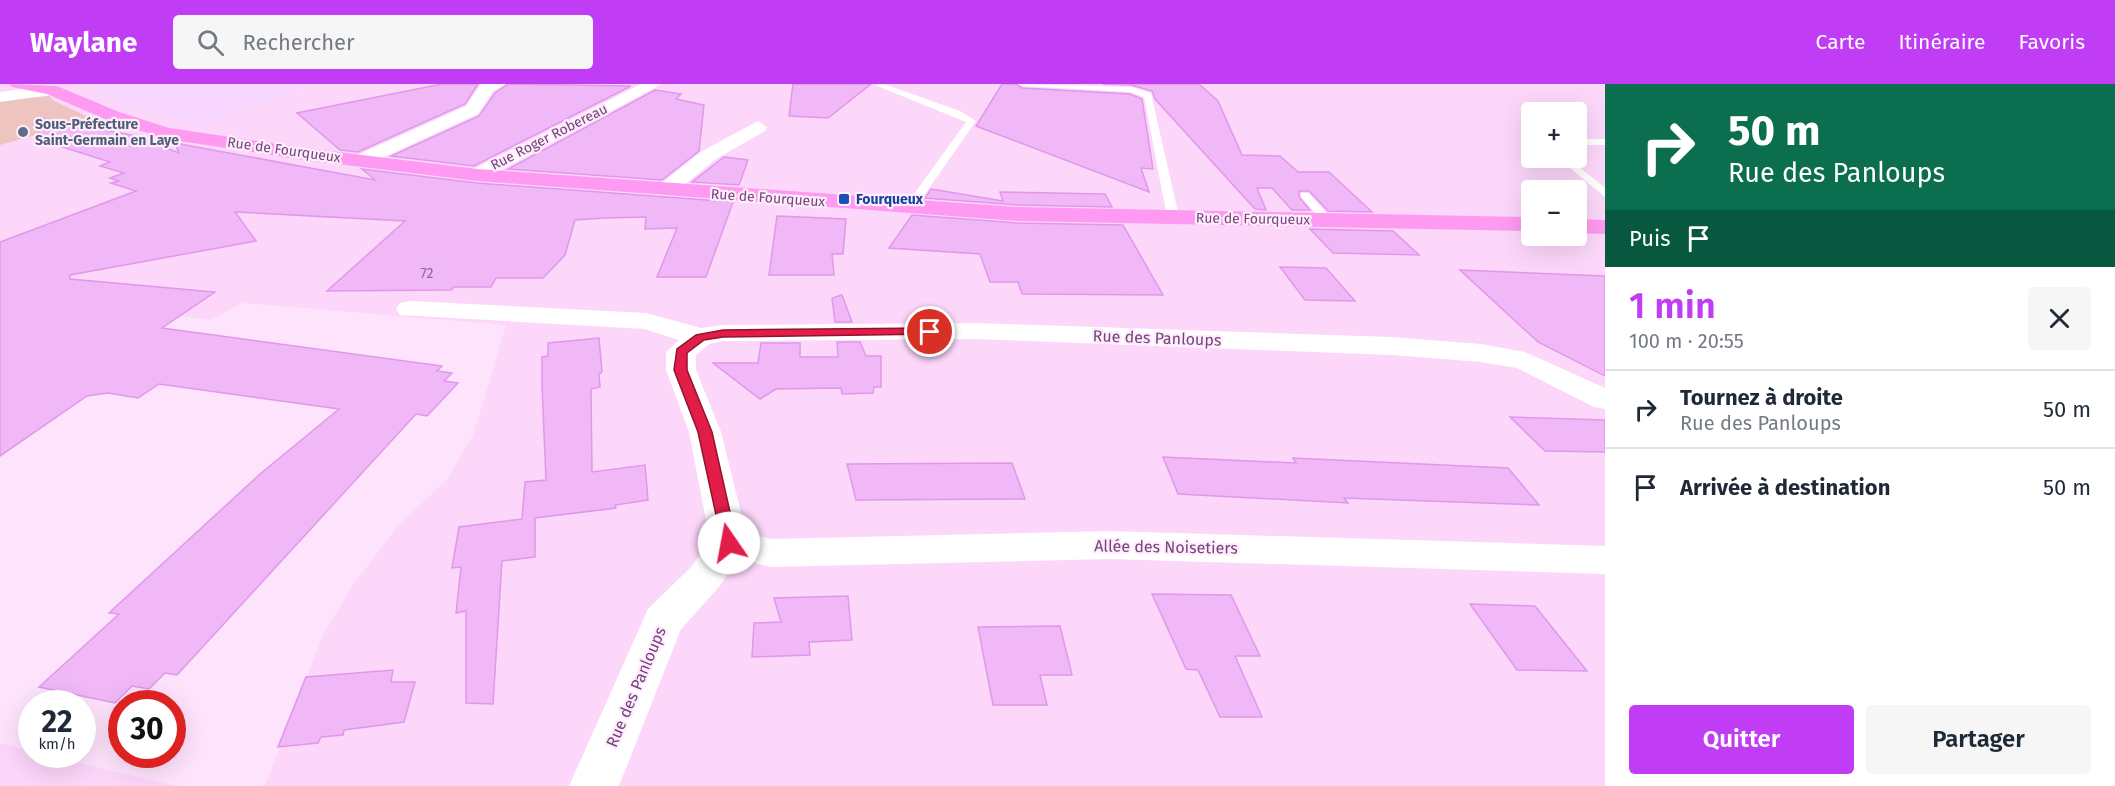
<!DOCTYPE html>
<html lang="fr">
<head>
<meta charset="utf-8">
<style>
	:root { --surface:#fff; --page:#f6f6f7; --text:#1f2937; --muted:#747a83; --line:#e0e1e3; --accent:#c13cf5 }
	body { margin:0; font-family:"Fira Sans",sans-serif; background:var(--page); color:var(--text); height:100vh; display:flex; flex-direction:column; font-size:22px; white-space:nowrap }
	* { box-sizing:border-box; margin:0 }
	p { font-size:20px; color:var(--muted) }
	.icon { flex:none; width:33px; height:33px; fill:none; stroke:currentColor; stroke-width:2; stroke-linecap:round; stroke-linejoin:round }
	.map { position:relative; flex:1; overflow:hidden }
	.details { display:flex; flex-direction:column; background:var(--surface); width:510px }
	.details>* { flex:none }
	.hud { background:#0b6e4f; color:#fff; overflow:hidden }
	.tools { position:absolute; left:1521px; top:18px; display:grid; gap:12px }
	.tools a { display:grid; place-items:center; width:66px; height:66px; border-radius:6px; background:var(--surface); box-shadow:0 6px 24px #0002; font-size:30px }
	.speed { position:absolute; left:18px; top:606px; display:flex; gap:12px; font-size:30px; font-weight:700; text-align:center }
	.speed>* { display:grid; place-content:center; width:78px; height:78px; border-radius:50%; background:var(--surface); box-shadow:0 6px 24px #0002; line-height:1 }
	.speed small { font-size:15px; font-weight:400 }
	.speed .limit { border:9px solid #d22; background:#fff; color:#111 }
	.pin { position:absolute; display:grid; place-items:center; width:51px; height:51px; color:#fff; margin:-26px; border:3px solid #fff; border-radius:50%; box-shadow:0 2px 6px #0007 }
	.me { position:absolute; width:66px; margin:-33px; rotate:348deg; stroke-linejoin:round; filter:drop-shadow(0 0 4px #0008) }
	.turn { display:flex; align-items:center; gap:21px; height:126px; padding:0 24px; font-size:27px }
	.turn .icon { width:78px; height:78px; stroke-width:2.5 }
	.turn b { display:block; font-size:42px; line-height:51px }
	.then { display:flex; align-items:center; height:57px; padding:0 24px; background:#0003; gap:12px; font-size:22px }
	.round { display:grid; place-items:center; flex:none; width:63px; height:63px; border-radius:6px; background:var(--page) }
	.summary { display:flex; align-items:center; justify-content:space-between; height:102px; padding:0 24px }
	h1 { font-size:36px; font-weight:600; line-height:45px; color:var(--accent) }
	.cta { display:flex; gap:12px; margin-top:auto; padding:12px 24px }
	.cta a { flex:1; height:69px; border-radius:6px; background:var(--accent); color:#fff; font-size:24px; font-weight:600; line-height:69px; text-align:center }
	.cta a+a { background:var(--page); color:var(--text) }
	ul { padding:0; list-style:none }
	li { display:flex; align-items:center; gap:18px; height:78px; padding:0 24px; border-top:2px solid var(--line) }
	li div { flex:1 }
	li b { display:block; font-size:22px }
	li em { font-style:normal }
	header { display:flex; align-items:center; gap:36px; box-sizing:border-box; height:84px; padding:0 30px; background:var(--accent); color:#fff }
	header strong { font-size:28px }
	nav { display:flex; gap:33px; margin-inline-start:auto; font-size:21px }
	.search { width:420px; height:54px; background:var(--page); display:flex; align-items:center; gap:15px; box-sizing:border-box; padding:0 21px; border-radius:6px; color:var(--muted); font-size:22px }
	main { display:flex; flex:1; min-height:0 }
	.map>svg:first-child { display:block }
	.residential { fill:#fcd7fa; fill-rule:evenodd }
	.commercial { fill:#f7d7ff }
	.green { fill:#eec4c0 }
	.building { fill:#f0b8f7; stroke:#e197eb; stroke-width:1.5 }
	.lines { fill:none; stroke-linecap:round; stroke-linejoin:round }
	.service { fill:#fff; fill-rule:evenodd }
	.minor { fill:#fff; fill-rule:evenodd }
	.tertiary { fill:#fff; fill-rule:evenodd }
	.primary { fill:#ff9af2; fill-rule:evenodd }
	.route { fill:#e11d48; stroke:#92132f; stroke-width:1.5 }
	.service-dot { fill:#5c6f8a; stroke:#ffecfd; stroke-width:2 }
	.transit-dot { fill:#1a4fb4; stroke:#ffecfd; stroke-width:2 }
	.labels { text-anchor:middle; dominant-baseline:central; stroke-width:4.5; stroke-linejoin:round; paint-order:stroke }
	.far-service-label { font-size:14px; font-weight:bold; fill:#4e5e75; stroke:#ffecfd; text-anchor:start }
	.far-street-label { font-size:14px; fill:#72467a; stroke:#ffecfd }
	.far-transit-label { font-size:14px; font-weight:bold; fill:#164399; stroke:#ffecfd; text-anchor:start }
	.number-label { font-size:14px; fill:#926299 }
	.street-label { font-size:16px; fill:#72467a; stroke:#ffecfd }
</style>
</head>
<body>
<header>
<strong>Waylane</strong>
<div class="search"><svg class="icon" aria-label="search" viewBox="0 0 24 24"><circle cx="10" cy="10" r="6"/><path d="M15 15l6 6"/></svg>Rechercher</div>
<nav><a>Carte</a><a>Itinéraire</a><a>Favoris</a></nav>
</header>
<main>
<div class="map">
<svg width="1605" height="702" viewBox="0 0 1605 702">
	<rect width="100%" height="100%" fill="#fee3fc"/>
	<g class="residential">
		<path d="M0,0H103L92,6L198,43L314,0H1605V702H265L323,551L352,502L397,443L447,395L474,349L506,241L242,219L211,236L8,211L0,214ZM1532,28H1576V74H1532ZM1532,106H1576V152H1532Z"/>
		<polygon points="0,659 31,667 32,670 47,671 176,702 0,702"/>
	</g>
	<polygon class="commercial" points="103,0 313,0 198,43 134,24 92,5"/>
	<polygon class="green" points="49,12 54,17 93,35 0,61 0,17"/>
	<g class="building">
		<polygon points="442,0 478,0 465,20 358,68 340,66 297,29"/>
		<polygon points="508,0 631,2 474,82 391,72 479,32 495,9"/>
		<polygon points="793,0 871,0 828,34 789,32"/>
		<polygon points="1002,0 1016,0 1022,4 1130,10 1142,15 1153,85 1141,84 1149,108 976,42"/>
		<polygon points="1103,0 1199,0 1218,17 1242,71 1280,72 1298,88 1329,88 1372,128 1328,127 1309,107 1299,107 1299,113 1310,126 1292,126 1272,104 1257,104 1266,126 1255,125 1155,15 1152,7 1131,1"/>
		<polygon points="655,6 681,10 676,15 704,21 699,67 662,96 508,85"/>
		<polygon points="42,34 136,52 179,69 175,59 375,96 362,85 477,99 733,118 706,193 657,193 677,144 645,145 646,133 605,134 575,136 565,171 543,194 496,194 491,203 454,203 451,206 327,207 405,137 235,128 256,157 70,191 70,195 215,208 162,244 442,282 437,287 452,289 444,297 458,299 427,332 416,330 177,591 165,589 149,605 132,602 115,619 39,603 119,530 109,529 260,390 339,325 159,300 138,314 108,309 87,312 0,372 0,158 136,107 111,99 119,97 110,94 124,89 100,82 110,78 37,55"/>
		<polygon points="724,73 748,76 739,101 692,98"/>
		<polygon points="931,105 1003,117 1000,108 1105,110 1112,123 1018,121 925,114"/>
		<polygon points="912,131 1018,139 1123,141 1163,211 1022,210 1018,198 990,198 980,170 889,164"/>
		<polygon points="777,132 846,135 843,170 832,170 834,191 769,191"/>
		<polygon points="1310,145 1393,147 1419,171 1333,169"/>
		<polygon points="1280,183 1326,184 1355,217 1305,216"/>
		<polygon points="1460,186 1605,192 1605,292 1538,258"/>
		<polygon points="842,211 852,238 835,238 832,214"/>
		<polygon points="599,254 602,288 599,290 600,303 591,305 592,388 645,381 648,416 615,421 616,424 535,434 535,473 502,477 493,620 466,619 466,527 456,529 461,483 452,484 459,443 522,435 525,398 546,396 542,301 542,273 548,272 548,259"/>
		<polygon points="837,258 860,258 866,272 881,272 881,303 874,303 873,309 842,310 841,304 776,305 760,315 713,279 758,279 761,259 800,259 800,273 838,273"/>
		<polygon points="1510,333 1605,336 1605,368 1545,367"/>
		<polygon points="1163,373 1296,379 1293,374 1508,384 1539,421 1344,414 1348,419 1178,410"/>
		<polygon points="1012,379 1025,415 856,416 847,380"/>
		<polygon points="1152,510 1231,511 1260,572 1235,572 1262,633 1220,633 1198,586 1186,585"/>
		<polygon points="848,512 852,556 809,558 810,571 752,573 754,539 781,538 774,514"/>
		<polygon points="1470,520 1535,522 1587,587 1517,586"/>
		<polygon points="1060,542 1072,591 1040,591 1047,621 993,621 978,543"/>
		<polygon points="393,586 391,598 415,598 404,638 344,646 343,651 321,653 318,659 278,663 306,593"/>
	</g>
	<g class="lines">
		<g class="service">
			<polygon points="884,0 960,27 976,37 914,126 910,127 904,124 966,38 875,1"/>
			<polygon points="1018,0 1131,3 1151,9 1179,133 1177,135 1167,133 1144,13 1130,8 1022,2"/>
			<rect x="1576" y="55" width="29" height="6"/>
			<polygon points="1558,74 1568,74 1605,104 1605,113"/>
			<polygon points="1301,109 1309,109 1331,134 1331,138 1323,138 1301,113"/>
		</g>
		<g class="minor">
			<polygon points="481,0 506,0 493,7 478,30 367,81 353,81 350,77 353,73 466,22"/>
			<polygon points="641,0 662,0 484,95 470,95 467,91 470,87"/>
			<polygon points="758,37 767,43 765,47 716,75 672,111 656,111 653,106 702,67"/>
			<polygon points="410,217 646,229 701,244 723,241 976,239 1392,253 1481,260 1525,268 1605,304 1605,325 1594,323 1517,284 1481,278 1392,271 976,255 723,257 709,260 696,271 696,286 721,348 746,449 771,455 1110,447 1605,462 1605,490 1110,475 771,483 738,475 719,503 681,545 619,702 569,702 648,525 691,483 710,457 689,348 666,286 666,268 679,256 644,245 400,231 396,225 400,219"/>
		</g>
		<polygon class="tertiary" points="51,1 59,6 57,10 0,18 0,8"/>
		<g class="primary">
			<polygon points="10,0 57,2 119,28 169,44 305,64 477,85 1018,123 1532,133 1532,147 1018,137 477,97 305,76 166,55 107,36 47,10 12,3"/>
			<polygon points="1576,135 1605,136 1605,150 1576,149"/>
		</g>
	</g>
	<polygon class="route" points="930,244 936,248 935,250 723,253 704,256 687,269 687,286 712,348 737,459 734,463 723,463 698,348 674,286 677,265 696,251 723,246"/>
	<circle class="service-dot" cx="23" cy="48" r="6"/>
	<rect class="transit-dot" x="838" y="109" width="12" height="12" rx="3"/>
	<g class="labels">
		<g class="far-service-label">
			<text x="35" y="40">Sous-Préfecture<tspan x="35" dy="16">Saint-Germain en Laye</tspan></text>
		</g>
		<g class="far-street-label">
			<text transform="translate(549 53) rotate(-27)">Rue Roger Robereau</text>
			<text transform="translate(284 66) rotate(8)">Rue de Fourqueux</text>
			<text transform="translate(768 114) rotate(4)">Rue de Fourqueux</text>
			<text transform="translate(1253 135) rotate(1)">Rue de Fourqueux</text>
		</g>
		<g class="far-transit-label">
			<text x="856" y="115">Fourqueux</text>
		</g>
		<g class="number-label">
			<text x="427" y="189">72</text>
		</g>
		<g class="street-label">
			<text transform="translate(1157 254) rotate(2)">Rue des Panloups</text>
			<text transform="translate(1166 463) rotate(1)">Allée des Noisetiers</text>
			<text transform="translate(636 603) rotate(-67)">Rue des Panloups</text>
		</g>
	</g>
</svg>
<div class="tools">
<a>+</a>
<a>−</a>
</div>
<div class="speed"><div>22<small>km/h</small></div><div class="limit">30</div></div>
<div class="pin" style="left:930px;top:248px;background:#d93025"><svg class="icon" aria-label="arrive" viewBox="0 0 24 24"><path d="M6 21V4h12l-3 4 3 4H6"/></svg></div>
<svg class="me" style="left:729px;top:459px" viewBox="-20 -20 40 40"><circle r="19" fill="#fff"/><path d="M0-13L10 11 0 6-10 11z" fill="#e11d48"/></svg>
</div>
<section class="details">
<div class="hud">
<div class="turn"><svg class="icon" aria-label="right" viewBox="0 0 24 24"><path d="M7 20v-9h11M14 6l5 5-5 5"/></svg><div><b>50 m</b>Rue des Panloups</div></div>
<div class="then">Puis<svg class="icon" aria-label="arrive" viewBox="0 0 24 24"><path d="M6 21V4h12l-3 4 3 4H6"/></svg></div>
</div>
<div class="summary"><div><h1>1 min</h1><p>100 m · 20:55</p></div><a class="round"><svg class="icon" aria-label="close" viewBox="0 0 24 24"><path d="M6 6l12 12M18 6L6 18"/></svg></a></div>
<ul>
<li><svg class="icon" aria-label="right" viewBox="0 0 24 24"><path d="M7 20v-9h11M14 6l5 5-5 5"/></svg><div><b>Tournez à droite</b><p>Rue des Panloups</p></div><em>50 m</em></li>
<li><svg class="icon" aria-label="arrive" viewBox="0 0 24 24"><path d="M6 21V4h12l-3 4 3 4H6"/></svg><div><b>Arrivée à destination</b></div><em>50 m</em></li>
</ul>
<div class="cta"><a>Quitter</a><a>Partager</a></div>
</section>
</main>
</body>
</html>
